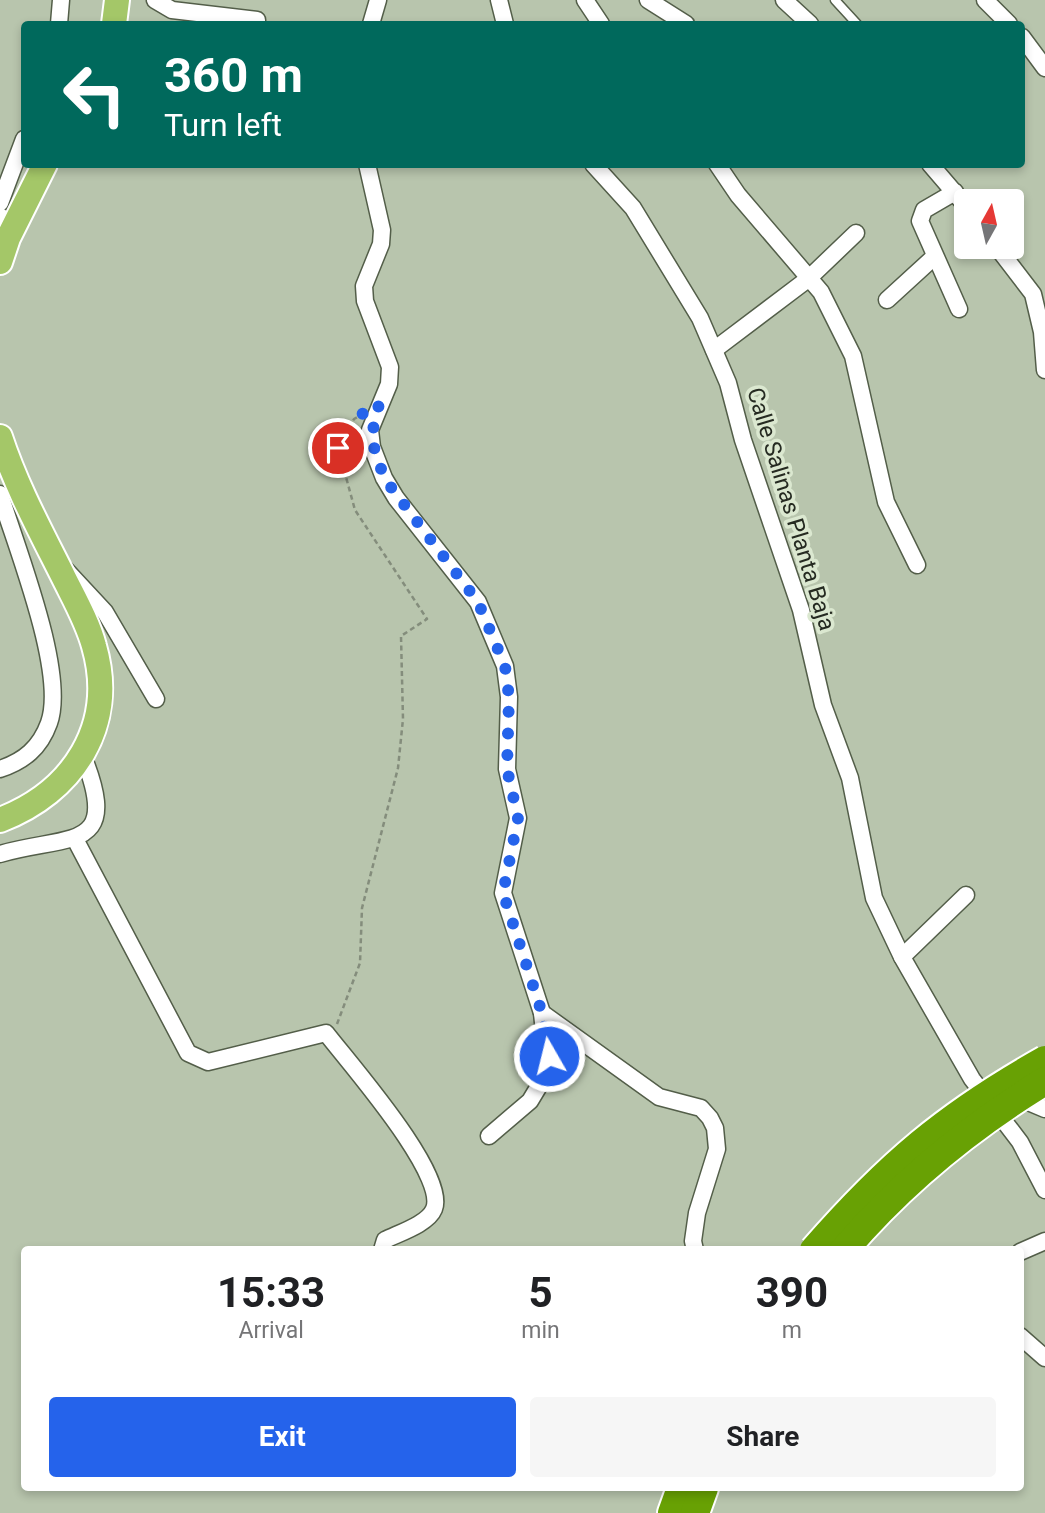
<!DOCTYPE html>
<html lang="en">
<head>
<meta charset="utf-8">
<style>
	:root { --surface:#fff; --page:#f6f6f6; --text:#202124; --muted:#757577; --accent:#2563eb }
	body { margin:0; font-family:Roboto,sans-serif; background:var(--page); color:var(--text); height:100vh; display:flex; flex-direction:column; font-size:26px; white-space:nowrap }
	* { box-sizing:border-box; margin:0 }
	p { font-size:23px; color:var(--muted) }
	.icon { flex:none; width:38px; height:38px; fill:none; stroke:currentColor; stroke-width:2; stroke-linecap:round; stroke-linejoin:round }
	.map { position:relative; flex:1; overflow:hidden }
	.panel { position:absolute; left:21px; top:1246px; width:1003px; height:245px; display:flex; flex-direction:column; background:var(--surface); border-radius:7px; box-shadow:0 4px 10px #0003 }
	.panel>* { flex:none }
	.top-card { position:absolute; left:21px; top:21px; width:1004px; height:147px; border-radius:7px; box-shadow:0 4px 10px #0003; background:#00695c; color:#fff; overflow:hidden }
	.needle { width:46px; rotate:8deg }
	.controls { position:absolute; left:954px; top:189px; display:grid; gap:14px }
	.controls a { display:grid; place-items:center; width:70px; height:70px; border-radius:7px; background:var(--surface); box-shadow:0 4px 10px #0003; font-size:35px }
	.pin { position:absolute; display:grid; place-items:center; width:60px; height:60px; color:#fff; margin:-30px; border:4px solid #fff; border-radius:50%; box-shadow:0 2px 7px #0007 }
	.me { position:absolute; width:77px; margin:-38px; rotate:352deg; stroke-linejoin:round; filter:drop-shadow(0 0 5px #0008) }
	.turn { display:flex; align-items:center; gap:24px; height:147px; padding:0 28px; font-size:32px }
	.turn .icon { width:91px; height:91px; stroke-width:2.5 }
	.turn b { display:block; font-size:49px; line-height:60px }
	.eta { display:flex; justify-content:space-evenly; align-items:center; height:119px; text-align:center }
	.eta b { font-size:42px; font-weight:700; line-height:49px }
	.cta { display:flex; gap:14px; margin-top:auto; padding:14px 28px }
	.cta a { flex:1; height:80px; border-radius:7px; background:var(--accent); color:#fff; font-size:28px; font-weight:700; line-height:80px; text-align:center }
	.cta a+a { background:var(--page); color:var(--text) }
	.map>svg:first-child { display:block }
	.green { fill:#b8c5ad; fill-rule:evenodd }
	.lines { fill:none; stroke-linecap:round; stroke-linejoin:round }
	.service-casing { stroke:#535e49; stroke-width:11 }
	.minor-casing { stroke:#535e49; stroke-width:19 }
	.primary-casing { stroke:#fff; stroke-width:28 }
	.motorway-casing { stroke:#fff; stroke-width:32 }
	.path { stroke:#848d7c; stroke-width:2.5; stroke-dasharray:5 3.5; stroke-linecap:butt }
	.service { stroke:#fff; stroke-width:8 }
	.minor { stroke:#fff; stroke-width:16 }
	.primary { stroke:#a4c768; stroke-width:24 }
	.motorway { stroke:#68a104; stroke-width:28 }
	.motorway-bridge-casing { stroke:#fff; stroke-width:32; stroke-linecap:butt }
	.motorway-bridge { stroke:#68a104; stroke-width:28 }
	.route { stroke:#2563eb; stroke-width:12; stroke-dasharray:0 21.6 }
	.labels { text-anchor:middle; dominant-baseline:central; stroke-width:7; stroke-linejoin:round; paint-order:stroke }
	.street-label { font-size:23px; fill:#252a21; stroke:#dbe8d0 }
</style>
</head>
<body>
<div class="map">
<svg width="1045" height="1513" viewBox="0 0 1045 1513">
	<rect width="100%" height="100%" fill="#dbe8d0"/>
	<path class="green" d="M0,0H1045V1513H0ZM24,24H1022V164H24ZM966,201H1012V247H966ZM24,1250H1020V1488H24Z"/>
	<g class="lines">
		<defs>
			<polyline id="service" points="835,0 857,24"/>
			<g id="minor">
				<polyline points="155,0 172,10 257,20"/>
				<polyline points="499,0 505,24"/>
				<polyline points="585,0 601,24"/>
				<polyline points="648,0 686,24"/>
				<polyline points="784,0 810,24"/>
				<polyline points="985,0 1009,24"/>
				<polyline points="59,24 61,0"/>
				<polyline points="371,24 378,0"/>
				<polyline points="1022,37 1045,68"/>
				<polyline points="367,164 382,230 381,244 364,286 365,301 390,367 389,384 370,430 372,447 384,478 396,498 478,602 505,666 509,697 507,769 518,818 503,893 542,1013 548,1071 530,1101 489,1136"/>
				<polyline points="593,164 633,208 700,318 728,383 743,440 801,610 823,705 850,778 874,898 902,957 972,1079 1020,1142 1045,1190"/>
				<polyline points="717,164 738,195 821,292 853,356 886,502 917,565"/>
				<polyline points="930,164 966,206"/>
				<polyline points="955,192 924,210 920,221 959,309"/>
				<polyline points="0,203 24,139"/>
				<polyline points="0,216 8,238"/>
				<polyline points="997,247 1033,294 1042,332 1045,370"/>
				<polyline points="887,300 934,257"/>
				<polyline points="714,350 808,279 856,233"/>
				<path d="M0,494C16,547 67,673 49,723C40,748 24,761 0,769"/>
				<polyline points="65,569 105,612 156,699"/>
				<path d="M75,839L188,1053L208,1062L326,1033C349,1063 448,1175 434,1209C428,1224 399,1233 385,1240L382,1250"/>
				<path d="M0,854C69,834 122,853 83,756"/>
				<polyline points="902,957 966,895"/>
				<polyline points="542,1013 659,1097 701,1108 710,1118 715,1128 717,1149 697,1213 693,1241 695,1250"/>
				<polyline points="1014,1096 1045,1109"/>
				<polyline points="1020,1252 1045,1241"/>
				<polyline points="1020,1336 1045,1358"/>
			</g>
			<g id="primary">
				<polyline points="114,24 117,0"/>
				<polyline points="0,262 8,238 45,164"/>
				<path d="M0,437C16,486 41,532 64,578C75,600 88,623 94,646C117,726 73,792 0,820"/>
			</g>
			<g id="motorway">
				<polyline points="672,1513 681,1488"/>
				<polyline points="695,1513 704,1488"/>
			</g>
		</defs>
		<use href="#service" class="service-casing"/>
		<use href="#minor" class="minor-casing"/>
		<use href="#primary" class="primary-casing"/>
		<use href="#motorway" class="motorway-casing"/>
		<polyline class="path" points="337,1024 360,963 362,908 398,768 403,719 401,636 427,619 355,510 338,448 354,419 361,415"/>
		<use href="#service" class="service"/>
		<use href="#minor" class="minor"/>
		<use href="#primary" class="primary"/>
		<use href="#motorway" class="motorway"/>
		<defs>
			<g id="motorway-bridge">
				<path d="M814,1250C888,1165 947,1115 1045,1060"/>
				<path d="M844,1250C902,1182 968,1128 1045,1081"/>
			</g>
		</defs>
		<use href="#motorway-bridge" class="motorway-bridge-casing"/>
		<use href="#motorway-bridge" class="motorway-bridge"/>
	</g>
	<g class="lines">
		<polyline class="route" points="338,448 354,419 379,404 371,438 384,478 478,602 505,666 509,697 507,769 518,818 503,893 542,1013 549,1056"/>
	</g>
	<g class="labels">
		<g class="street-label">
			<text transform="translate(791 509) rotate(73)">Calle Salinas Planta Baja</text>
		</g>
	</g>
</svg>
<div class="controls">
<a><svg class="needle" viewBox="-14 -14 28 28"><path d="M0-13l5 13h-10z" fill="#e53935"/><path d="M0 13l5-13h-10z" fill="#757577"/></svg></a>
</div>
<div class="pin" style="left:338px;top:448px;background:#d93025"><svg class="icon" aria-label="arrive" viewBox="0 0 24 24"><path d="M6 21V4h12l-3 4 3 4H6"/></svg></div>
<svg class="me" style="left:549px;top:1056px" viewBox="-20 -20 40 40"><circle r="17" fill="#2563eb" stroke="#fff" stroke-width="3"/><path d="M0-11L8 9 0 5-8 9z" fill="#fff"/></svg>
<div class="top-card">
<div class="turn"><svg class="icon" aria-label="left" viewBox="0 0 24 24"><path d="M17 20v-9H6M10 6l-5 5 5 5"/></svg><div><b>360 m</b>Turn left</div></div>
</div>
<section class="panel">
<div class="eta">
<div><b>15:33</b><p>Arrival</p></div>
<div><b>5</b><p>min</p></div>
<div><b>390</b><p>m</p></div>
</div>
<div class="cta"><a>Exit</a><a>Share</a></div>
</section>
</div>
</body>
</html>
